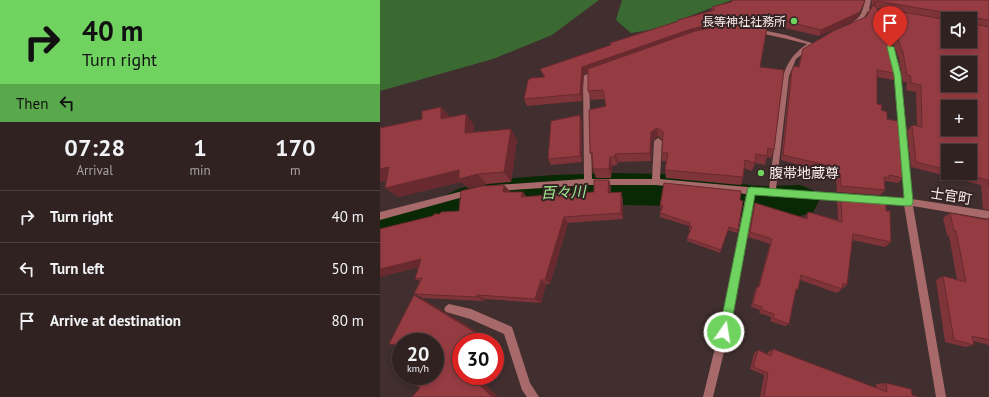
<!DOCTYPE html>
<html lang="en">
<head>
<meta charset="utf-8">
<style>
	:root { --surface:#312222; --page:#3d2f2f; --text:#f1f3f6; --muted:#a8a4a5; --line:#4c3f40 }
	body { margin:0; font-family:"PT Sans","Noto Sans JP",sans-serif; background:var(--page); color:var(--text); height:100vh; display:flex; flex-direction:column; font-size:15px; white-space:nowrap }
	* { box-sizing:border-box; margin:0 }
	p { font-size:13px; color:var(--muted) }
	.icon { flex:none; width:22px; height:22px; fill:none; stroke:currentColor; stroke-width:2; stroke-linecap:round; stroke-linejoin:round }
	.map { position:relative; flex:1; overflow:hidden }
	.drawer { display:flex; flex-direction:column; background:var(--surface); width:380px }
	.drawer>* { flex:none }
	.banner { background:#70d35f; color:#111; overflow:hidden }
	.buttons { position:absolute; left:561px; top:12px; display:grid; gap:8px }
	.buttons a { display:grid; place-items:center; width:36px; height:36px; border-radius:0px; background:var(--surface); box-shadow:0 2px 6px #0003,0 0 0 1px var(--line); font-size:20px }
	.speed { position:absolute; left:12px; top:333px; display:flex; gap:8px; font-size:20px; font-weight:700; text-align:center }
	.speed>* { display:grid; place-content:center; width:52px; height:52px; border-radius:50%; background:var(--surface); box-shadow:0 2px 6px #0003,0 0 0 1px var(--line); line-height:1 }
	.speed small { font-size:10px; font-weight:400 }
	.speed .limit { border:6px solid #d22; background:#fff; color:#111 }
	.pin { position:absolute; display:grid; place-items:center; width:34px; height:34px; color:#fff; margin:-41px -17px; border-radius:50% 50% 50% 0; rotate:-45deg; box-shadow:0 0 4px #0007 }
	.pin .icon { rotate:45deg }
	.me { position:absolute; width:44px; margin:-22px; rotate:13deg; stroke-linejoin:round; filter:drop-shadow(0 0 3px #0008) }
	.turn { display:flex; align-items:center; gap:14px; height:84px; padding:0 16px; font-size:18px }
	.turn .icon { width:52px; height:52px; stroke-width:2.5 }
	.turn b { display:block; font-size:28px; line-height:34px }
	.then { display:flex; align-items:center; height:38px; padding:0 16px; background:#0003; gap:8px; font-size:15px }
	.eta { display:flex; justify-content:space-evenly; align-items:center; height:68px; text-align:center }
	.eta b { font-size:24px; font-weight:700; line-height:28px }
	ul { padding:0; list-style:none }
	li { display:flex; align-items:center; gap:12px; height:52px; padding:0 16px; border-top:1px solid var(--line) }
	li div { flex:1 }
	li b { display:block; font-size:15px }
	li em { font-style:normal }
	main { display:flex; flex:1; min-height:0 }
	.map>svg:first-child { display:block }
	.green { fill:#3a6932 }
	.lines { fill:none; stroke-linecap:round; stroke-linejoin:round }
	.river { fill:#092905; fill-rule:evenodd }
	.minor { fill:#a76969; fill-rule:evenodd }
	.wall { fill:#7f3439; fill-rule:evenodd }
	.shaded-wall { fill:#682a2e }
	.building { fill:#943c42; stroke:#682a2e; fill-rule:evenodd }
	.route { fill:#70d35f; stroke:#49893e }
	.poi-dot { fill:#70d35f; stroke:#362424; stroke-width:1.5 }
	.labels { text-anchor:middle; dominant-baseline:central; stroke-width:4; stroke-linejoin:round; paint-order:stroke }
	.far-poi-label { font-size:12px; fill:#fbeeed; stroke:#362424; text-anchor:end }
	.poi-label { font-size:14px; fill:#fbeeed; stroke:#362424; text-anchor:start }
	.street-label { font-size:14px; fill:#fbeeed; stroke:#362424 }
	.water-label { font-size:15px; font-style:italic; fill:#9eee90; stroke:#362424 }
</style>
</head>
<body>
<main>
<section class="drawer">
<div class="banner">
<div class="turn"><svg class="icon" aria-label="right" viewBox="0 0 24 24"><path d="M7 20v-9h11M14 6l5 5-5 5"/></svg><div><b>40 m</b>Turn right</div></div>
<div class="then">Then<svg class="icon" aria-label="left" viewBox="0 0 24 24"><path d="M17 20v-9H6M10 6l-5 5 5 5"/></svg></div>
</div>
<div class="eta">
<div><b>07:28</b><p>Arrival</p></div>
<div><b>1</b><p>min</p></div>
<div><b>170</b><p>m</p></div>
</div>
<ul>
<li><svg class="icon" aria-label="right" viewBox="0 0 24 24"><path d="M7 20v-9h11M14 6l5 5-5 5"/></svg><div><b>Turn right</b></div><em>40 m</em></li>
<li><svg class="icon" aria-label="left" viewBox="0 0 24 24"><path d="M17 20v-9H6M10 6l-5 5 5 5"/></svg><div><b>Turn left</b></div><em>50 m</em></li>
<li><svg class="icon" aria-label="arrive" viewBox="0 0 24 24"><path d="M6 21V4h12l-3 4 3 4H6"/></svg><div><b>Arrive at destination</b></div><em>80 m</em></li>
</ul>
</section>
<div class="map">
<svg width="609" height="397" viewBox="0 0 609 397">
	<rect width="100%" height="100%" fill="#412e2e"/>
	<g class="green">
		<polygon points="0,0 219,0 172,35 113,59 0,91"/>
		<polygon points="242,0 352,0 276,29 251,33 236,20"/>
	</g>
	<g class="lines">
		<path class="river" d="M233,173L283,174L318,177L349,183L383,186L420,185L433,190L439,201L433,212C385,230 332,208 283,206C225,203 167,207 109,212C93,216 82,227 67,233C46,242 22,246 0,251V215L48,204L78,189L109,180L173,175Z"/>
		<g class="minor">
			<path d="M485,0H491L489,9L517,15L514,17L488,11C484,18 479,26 471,25V23C481,18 483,10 485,0Z"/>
			<path d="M377,29L406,35L435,44L416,59L409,76L396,189L471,195L474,196L475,198L474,200L471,201L374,195L352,319L333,397H323L342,319L366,194L276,185H208L116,191L113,190L112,188L113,186L116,185L204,179L203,76L218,69L221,71L220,72L209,77L212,179H272L274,141L278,138L282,141L280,179L389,189L403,76C408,61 414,53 427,44L403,38L375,32V30Z"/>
			<polygon points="516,61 519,63 527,133 523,136 519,133 513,63"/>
			<polygon points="524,146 528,149 532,199 609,211 609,219 533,206 566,397 556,397 524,205 495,203 492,202 491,200 492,198 495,197 524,198 520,149"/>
			<polygon points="91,189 94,190 95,192 94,194 0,220 0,212"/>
			<polygon points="69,304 91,309 132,327 150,383 159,397 147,397 142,390 124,334 90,319 66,312 64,309 66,306"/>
		</g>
	</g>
	<g class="wall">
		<path d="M492,0H609V210L603,209L601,185L531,167L527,131L532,125L537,126L536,92L526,90L527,82H523L519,58L502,16L506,10L497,8L518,74L514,80L497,77V104L507,119L525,159L522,162L523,178L518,183L506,181L505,182V190L500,195L457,192L456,179L446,176V172L401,160L410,76L414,66L418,67L423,49L486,17L491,8ZM568,19H590L568,41ZM568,151L590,173H568Z"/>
		<polygon points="332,7 477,19 439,36 388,24 380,67 394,150 391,158 387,157 385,165 375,163 372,171 364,168 363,177 361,185 286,178 285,170 286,161 282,161 282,140 278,136 272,141 271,161 238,162 237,165 232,166 231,178 216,178 213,169 212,159 210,153 226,106 224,99 211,100 208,91 208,72 204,74 202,101 147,106 144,99 164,77 160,69 230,45 230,43 298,22 298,20 331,11"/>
		<polygon points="61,107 70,117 86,114 94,125 94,133 131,129 137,140 131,182 107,184 88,188 81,182 18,197 6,180 42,119"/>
		<polygon points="202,121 202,162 171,165 168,159"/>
		<polygon points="231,186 231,193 243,199 243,219 188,223 170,284 166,284 161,303 105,299 104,301 43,298 34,294 40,281 35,279 39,267 0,277 0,229 60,214 79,211 130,191 129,192 143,192 146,197 214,192"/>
		<polygon points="461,196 506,211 511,242 505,247 472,240 467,285 457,293 420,280 418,289 415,292 409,324 405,326 390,321 391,317 379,313 380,310 371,307 375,290 377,287 378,287 390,244 368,237 373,208 375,203 425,218 428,212 458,220 457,202"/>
		<polygon points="280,206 358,230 357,233 348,230 340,253 307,241 307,238 310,230 309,230 309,226 280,217 280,213 281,210 281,209"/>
		<polygon points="570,213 605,220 609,217 609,345 593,341 594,345 585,347 565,342 556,280 563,276 577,280 569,236 567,235 563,218"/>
		<polygon points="393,349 496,388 496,384 506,383 532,395 538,397 380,397 384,375 370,369 374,353 378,350 388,354 388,352"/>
	</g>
	<g class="shaded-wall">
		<polygon points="497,1 494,8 491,9 494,3"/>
		<polygon points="484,3 477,19 439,36 441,30"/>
		<polygon points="357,19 356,26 310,36 204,74 202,101 200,94 202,67 311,29"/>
		<polygon points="61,107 70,117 61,119"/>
		<polygon points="86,114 94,125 94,144 85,133"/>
		<polygon points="200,115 202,121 202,162 200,156"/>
		<polygon points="277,128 278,136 272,141 271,161 270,153 271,132"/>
		<polygon points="131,129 137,140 131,182 124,172"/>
		<polygon points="235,154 238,162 237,165 235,157"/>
		<polygon points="230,157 232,166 231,178 229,169"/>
		<polygon points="9,167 21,177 0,182 0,169"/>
		<polygon points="79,170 98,174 107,184 88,188 81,182 18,197 5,188"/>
		<polygon points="229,180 231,186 230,200 228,193"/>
		<polygon points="124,185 130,191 128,199 123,192"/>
		<polygon points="143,192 148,198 141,197"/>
		<polygon points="241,192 243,199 243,219 241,213"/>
		<polygon points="184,217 188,223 170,284 165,280"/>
		<polygon points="41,259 50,264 0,277 0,269"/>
		<polygon points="161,280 166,284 161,303 155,299"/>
		<polygon points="34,295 43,299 108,338 105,342 96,342"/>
		<polygon points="97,295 105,299 104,301 97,297"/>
		<polygon points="91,376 97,376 118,397 112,397"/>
	</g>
	<g class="building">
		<polygon points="353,0 485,0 484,3 480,12 441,30 389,17 388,23 357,19 311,29 202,67 200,94 144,99 148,80 150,79 151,78 165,77 160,69 231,45 230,43 299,21 298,20 335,10 332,7 351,2"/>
		<path d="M494,0H609V20L595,18L593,19L594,24L609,27V187L608,180L581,173H590V151H568V170L536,162L532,125L542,127L541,85L531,83V76L527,75L523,52L506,9L568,20V41H590V19H574V14L497,1L494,3ZM568,63H590V85H568ZM568,107H590V129H568Z"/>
		<polygon points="493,5 497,8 514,53 518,74 497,70 497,104 502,105 501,110 507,112 507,119 522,122 525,159 522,158 523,178 509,175 509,178 504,177 505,190 461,186 460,173 449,171 450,166 403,155 412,70 414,66 419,67 423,49 453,31 486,17"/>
		<polygon points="357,23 387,27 380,67 404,70 394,150 388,148 387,156 376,154 375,163 365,160 363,177 285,170 288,153 282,153 283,132 277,128 271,132 270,153 235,154 235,157 230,157 229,169 213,169 212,152 210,153 209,110 226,106 223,90 208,91 208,69 315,31"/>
		<polygon points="61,107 61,119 86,114 85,133 131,129 124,172 98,174 79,179 79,170 5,188 9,167 0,169 0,128 42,119 42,111"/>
		<polygon points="200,115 200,156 168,159 171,121"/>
		<polygon points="214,180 229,180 228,193 241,192 241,213 184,217 165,280 161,280 155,299 97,295 97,297 34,294 42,278 35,279 41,259 0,269 0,229 53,216 54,214 60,214 61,212 79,211 81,191 101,186 124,185 123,192 143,192 141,197 214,192"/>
		<polygon points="284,183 361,191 360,200 363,201 358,230 349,227 341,250 307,238 312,227 309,226 310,223 280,213 283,206 280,206"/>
		<polygon points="461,196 506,199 506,211 510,211 511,242 473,234 467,285 463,283 462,289 421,275 418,289 416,289 409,324 393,318 394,314 382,310 382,307 373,304 377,287 379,287 392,239 370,232 375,203 427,219 428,212 462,222"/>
		<polygon points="570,213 609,220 609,340 592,336 594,345 574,340 563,276 586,282 576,231 574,231"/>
		<polygon points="34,295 101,336 96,342 81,342 81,376 91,376 112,397 32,397 40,388 24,376 55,376 55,342 21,342 21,345 9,344"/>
		<polygon points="393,349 507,392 506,383 531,389 532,395 538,397 384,397 388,373 373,367 378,350 391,356"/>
		<polygon points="21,365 21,374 16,371"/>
	</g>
	<polygon class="route" points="508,45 514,47 521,75 533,202 532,205 528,206 375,195 350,332 348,336 344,338 340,336 339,332 368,188 371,187 524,198 514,75 507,47"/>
	<g class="poi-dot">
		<circle cx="414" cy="21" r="4"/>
		<circle cx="381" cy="173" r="4"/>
	</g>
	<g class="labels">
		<g class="far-poi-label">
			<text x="406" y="21">長等神社社務所</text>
		</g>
		<g class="poi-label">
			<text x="389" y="173">腹帯地蔵尊</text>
		</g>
		<g class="street-label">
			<text transform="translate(571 196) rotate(9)">士官町</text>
		</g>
		<g class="water-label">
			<text transform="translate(183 192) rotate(-2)">百々川</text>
		</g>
	</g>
</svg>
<div class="buttons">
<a><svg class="icon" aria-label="sound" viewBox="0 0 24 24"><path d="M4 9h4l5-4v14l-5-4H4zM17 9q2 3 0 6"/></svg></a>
<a><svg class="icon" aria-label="layers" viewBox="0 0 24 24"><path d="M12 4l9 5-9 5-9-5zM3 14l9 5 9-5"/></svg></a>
<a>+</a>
<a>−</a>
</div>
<div class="speed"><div>20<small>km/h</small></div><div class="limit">30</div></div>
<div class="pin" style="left:510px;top:47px;background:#d93025"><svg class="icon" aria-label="arrive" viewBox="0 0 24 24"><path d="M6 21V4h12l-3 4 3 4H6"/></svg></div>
<svg class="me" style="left:344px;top:332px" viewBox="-20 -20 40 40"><circle r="17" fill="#70d35f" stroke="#fff" stroke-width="3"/><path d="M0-11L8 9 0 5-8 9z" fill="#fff"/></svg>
</div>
</main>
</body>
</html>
